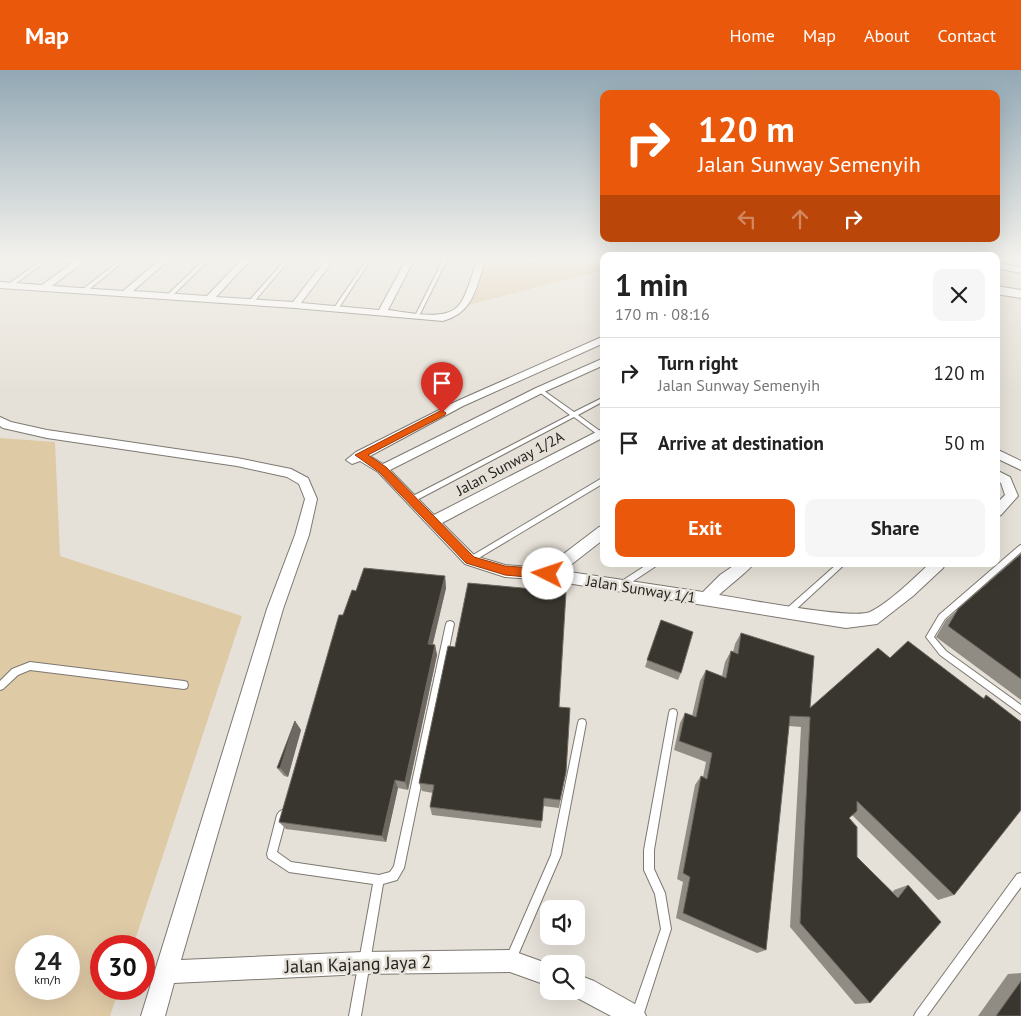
<!DOCTYPE html>
<html lang="en">
<head>
<meta charset="utf-8">
<style>
	:root { --surface:#fff; --page:#f6f6f6; --text:#222; --muted:#767676; --line:#e0e0e0; --accent:#ea580c }
	body { margin:0; font-family:"PT Sans",sans-serif; background:var(--page); color:var(--text); height:100vh; display:flex; flex-direction:column; font-size:19px; white-space:nowrap }
	* { box-sizing:border-box; margin:0 }
	p { font-size:16px; color:var(--muted) }
	.icon { flex:none; width:28px; height:28px; fill:none; stroke:currentColor; stroke-width:2; stroke-linecap:round; stroke-linejoin:round }
	.map { position:relative; flex:1; overflow:hidden }
	.sheet { position:absolute; left:600px; top:182px; width:400px; height:315px; display:flex; flex-direction:column; background:var(--surface); border-radius:10px; box-shadow:0 5px 20px #0002 }
	.sheet>* { flex:none }
	.guide { position:absolute; left:600px; top:20px; width:400px; height:152px; border-radius:10px; box-shadow:0 5px 20px #0002; background:#ea580c; color:#fff; overflow:hidden }
	.tools { position:absolute; left:540px; top:830px; display:grid; gap:10px }
	.tools a { display:grid; place-items:center; width:45px; height:45px; border-radius:10px; background:var(--surface); box-shadow:0 5px 20px #0002; font-size:25px }
	.speed { position:absolute; left:15px; top:865px; display:flex; gap:10px; font-size:25px; font-weight:700; text-align:center }
	.speed>* { display:grid; place-content:center; width:65px; height:65px; border-radius:50%; background:var(--surface); box-shadow:0 5px 20px #0002; line-height:1 }
	.speed small { font-size:12px; font-weight:400 }
	.speed .limit { border:8px solid #d22; background:#fff; color:#111 }
	.pin { position:absolute; display:grid; place-items:center; width:42px; height:42px; color:#fff; margin:-51px -21px; border-radius:50% 50% 50% 0; rotate:-45deg; box-shadow:0 0 5px #0007 }
	.pin .icon { rotate:45deg }
	.me { position:absolute; width:55px; margin:-28px; rotate:274deg; stroke-linejoin:round; filter:drop-shadow(0 0 4px #0008) }
	.turn { display:flex; align-items:center; gap:18px; height:105px; padding:0 15px; font-size:22px }
	.turn .icon { width:65px; height:65px; stroke-width:2.5 }
	.turn b { display:block; font-size:35px; line-height:42px }
	.lanes { display:flex; align-items:center; height:48px; padding:0 15px; background:#0003; justify-content:center; gap:25px; direction:ltr }
	.lanes .off { opacity:.35 }
	.round { display:grid; place-items:center; flex:none; width:52px; height:52px; border-radius:10px; background:var(--page) }
	.headline { display:flex; align-items:center; justify-content:space-between; height:85px; padding:0 15px }
	h1 { font-size:30px; font-weight:800; line-height:38px }
	.cta { display:flex; gap:10px; margin-top:auto; padding:10px 15px }
	.cta a { flex:1; height:58px; border-radius:10px; background:var(--accent); color:#fff; font-size:20px; font-weight:800; line-height:58px; text-align:center }
	.cta a+a { background:var(--page); color:var(--text) }
	ul { padding:0; list-style:none }
	li { display:flex; align-items:center; gap:15px; height:70px; padding:0 15px; border-top:1px solid var(--line) }
	li div { flex:1 }
	li b { display:block; font-size:19px }
	li em { font-style:normal }
	header { display:flex; align-items:center; gap:30px; box-sizing:border-box; height:70px; padding:0 25px; background:var(--accent); color:#fff }
	header strong { font-size:24px }
	nav { display:flex; gap:28px; margin-inline-start:auto; font-size:18px }
	.map>svg:first-child { display:block }
	.green { fill:#dfcaa6; fill-rule:evenodd }
	.lines { fill:none; stroke-linecap:round; stroke-linejoin:round }
	.lane-casing { stroke:#7d7871; stroke-width:2 }
	.street-casing { stroke:#7d7871; stroke-width:2 }
	.secondary-casing { stroke:#7d7871; stroke-width:2 }
	.path { stroke:#898680; stroke-width:2; stroke-dasharray:2 2.5; stroke-linecap:butt }
	.lane { fill:#fff; fill-rule:evenodd }
	.street { fill:#fff; fill-rule:evenodd }
	.secondary { fill:#fff; fill-rule:evenodd }
	.wall { fill:#908c84 }
	.shaded-wall { fill:#6d6962 }
	.building { fill:#39362f; stroke:#6d6962 }
	.route { fill:#ea580c; stroke:#983908 }
	.labels { text-anchor:middle; dominant-baseline:central; stroke-width:5; stroke-linejoin:round; paint-order:stroke }
	.street-label { font-size:15px; fill:#252320; stroke:#e6e1d8 }
	.near-street-label { font-size:18px; fill:#252320; stroke:#e6e1d8 }
</style>
</head>
<body>
<header>
<strong>Map</strong>
<nav><a>Home</a><a>Map</a><a>About</a><a>Contact</a></nav>
</header>
<div class="map">
<svg width="1021" height="946" viewBox="0 0 1021 946">
	<rect width="100%" height="100%" fill="#e6e1d8"/>
	<g class="green">
		<polygon points="485,188 604,188 604,200 468,235"/>
		<path d="M0,368L55,372L60,486L242,546L133,876H101V919H119L110,946H0ZM26,876H69V919H26Z"/>
	</g>
	<g class="lines">
		<defs>
			<g id="lane">
				<polygon points="45,188 50,188 11,217 7,217 7,215"/>
				<polygon points="123,188 128,188 87,221 83,221 83,219"/>
				<polygon points="206,188 211,188 171,227 167,227 167,225"/>
				<polygon points="287,188 291,188 252,234 248,234 248,232"/>
				<polygon points="368,188 372,188 338,239 334,239 334,238"/>
				<polygon points="444,188 448,188 419,246 415,247 415,246"/>
				<polygon points="540,318 574,342 604,327 604,331 578,345 604,364 604,368 601,367 574,347 413,432 409,432 408,430 409,428 570,345 538,321 537,320"/>
				<polygon points="602,408 604,408 604,413 472,492 468,492 466,490 468,488"/>
				<polygon points="1021,475 1021,482 945,549 934,567 946,581 1021,635 1021,644 940,585 926,567 939,545 1019,476"/>
				<polygon points="648,494 657,494 656,496 623,518 620,519 617,518 616,516 617,514"/>
				<polygon points="837,494 845,494 791,544 788,545 785,544 784,542 785,540"/>
				<polygon points="450,551 453,552 454,554 404,798 397,810 383,814 361,946 349,946 373,814 289,802 268,788 267,784 277,745 279,742 282,740 285,742 287,745 277,782 291,792 379,805 390,802 394,796 446,554 447,552"/>
				<polygon points="30,592 184,611 187,612 188,615 187,618 184,619 30,600 18,605 3,619 0,620 0,611 12,599"/>
				<polygon points="673,639 676,640 677,643 654,780 654,799 665,823 671,859 643,946 631,946 661,859 655,824 644,800 644,780 669,643 670,640"/>
				<polygon points="582,649 585,650 586,653 561,785 515,892 511,893 507,892 506,888 551,785 578,653 579,650"/>
				<polygon points="1021,803 1021,817 927,946 914,946 916,942 1017,804"/>
			</g>
			<g id="street">
				<polygon points="0,188 8,188 0,193"/>
				<path d="M79,188H89L52,216L123,221L162,188H171L133,221L207,226L243,188H252L216,227L293,232L327,188H335L301,233L379,240L407,188H415L388,240C407,242 446,252 459,235C467,226 473,201 478,188H486C476,216 475,242 443,251L295,238L0,218V212L42,215Z"/>
				<polygon points="996,193 1021,197 1021,203 996,198"/>
				<path d="M604,266V273L463,336L370,386L383,394L536,318L604,288V295L544,322L390,400L434,445L604,358V367L442,453L475,486L505,495L545,498L599,457L604,456V469L563,501L703,522L720,505L736,494H753C750,500 727,517 719,525C745,529 853,550 870,542C890,532 913,509 929,494H945L943,498L913,526L877,554L846,558L548,510L505,507L465,494L378,402L360,391L352,394L346,390L356,382L455,332Z"/>
				<polygon points="0,347 11,352 47,360 237,388 291,399 308,408 317,429 309,465 283,539 181,890 363,882 510,880 549,894 549,916 510,902 363,904 174,913 165,946 141,946 267,539 295,465 305,429 299,414 287,407 237,396 47,368 3,358 0,356"/>
				<polygon points="996,379 1021,391 1021,400 996,388"/>
				<polygon points="996,400 1010,407 1018,426 1001,445 996,447 996,434 1005,425 1001,413 996,410"/>
				<polygon points="576,904 594,911 642,938 646,946 611,946 568,923 567,921 576,921"/>
			</g>
			<polygon id="secondary" points="996,216 1021,220 1021,228 996,224"/>
		</defs>
		<use href="#lane" class="lane-casing"/>
		<use href="#street" class="street-casing"/>
		<use href="#secondary" class="secondary-casing"/>
		<polyline class="path" points="505,188 520,189 538,197 549,194 550,188"/>
		<use href="#lane" class="lane"/>
		<use href="#street" class="street"/>
		<use href="#secondary" class="secondary"/>
	</g>
	<g class="wall">
		<polygon points="1021,484 1021,630 936,567 946,550"/>
		<polygon points="445,506 446,518 433,574 435,575 437,585 408,720 398,718 386,772 286,759 279,752 343,545 356,521"/>
		<polygon points="661,550 681,603 678,610 645,597"/>
		<polygon points="741,563 810,638 890,588 983,628 986,625 1020,651 1021,651 1021,740 954,825 938,830 852,745 849,748 857,787 893,822 894,820 908,815 870,933 855,934 790,857 801,657 789,656 766,880 757,883 676,848 683,812 677,809 695,715 701,706 703,707 706,692 674,680 680,653 685,643 692,646 700,611 706,600 722,606 725,592 731,581 733,582 735,574"/>
		<polygon points="559,637 566,702 559,738 543,736 541,758 432,745 430,737 433,723 422,721 419,713"/>
		<polygon points="295,651 301,660 288,707 284,706 277,698"/>
		<polygon points="1021,903 1021,946 978,946 1008,904"/>
	</g>
	<g class="shaded-wall">
		<polygon points="445,506 446,518 430,585 428,574"/>
		<polygon points="435,575 437,585 408,720 405,712"/>
		<polygon points="295,651 301,660 288,707 280,698"/>
		<polygon points="395,710 398,718 386,772 382,766"/>
	</g>
	<g class="building">
		<polygon points="1021,484 1021,609 948,556 958,539"/>
		<polygon points="364,498 445,506 428,574 435,575 405,712 395,710 382,766 279,752 339,545 343,545 352,520 356,521"/>
		<polygon points="468,513 566,522 559,637 570,638 566,702 560,730 544,728 542,751 430,737 434,715 419,713 448,576 455,577"/>
		<polygon points="661,550 693,562 681,603 647,590"/>
		<polygon points="741,563 814,586 810,638 878,578 890,588 908,571 984,629 986,625 1021,652 1021,740 954,825 857,731 857,741 849,748 857,757 857,787 898,828 908,815 941,852 870,933 800,853 810,647 790,646 766,880 683,843 690,807 683,803 701,706 707,709 712,683 679,671 685,643 696,647 706,600 726,608 731,581 738,584"/>
		<polygon points="295,651 280,698 277,698"/>
		<polygon points="1021,911 1021,946 996,946"/>
	</g>
	<linearGradient id="sky" x2="0" y2="1"><stop stop-color="#92a8b4"/><stop offset="0.59" stop-color="#f4f2ed"/><stop offset="1" stop-color="#f4f2ed" stop-opacity="0"/></linearGradient>
	<rect width="1021" height="321" fill="url(#sky)"/>
	<polygon class="route" points="442,340 446,343 445,345 368,385 386,397 474,487 505,496 548,499 552,501 554,504 552,507 548,509 505,505 466,493 379,402 355,385"/>
	<g class="labels">
		<g class="street-label">
			<text transform="translate(510 393) rotate(-28)">Jalan Sunway 1/2A</text>
			<text transform="translate(641 519) rotate(9)">Jalan Sunway 1/1</text>
		</g>
		<g class="near-street-label">
			<text transform="translate(358 894) rotate(-2)">Jalan Kajang Jaya 2</text>
		</g>
	</g>
</svg>
<div class="tools">
<a><svg class="icon" aria-label="sound" viewBox="0 0 24 24"><path d="M4 9h4l5-4v14l-5-4H4zM17 9q2 3 0 6"/></svg></a>
<a><svg class="icon" aria-label="search" viewBox="0 0 24 24"><circle cx="10" cy="10" r="6"/><path d="M15 15l6 6"/></svg></a>
</div>
<div class="speed"><div>24<small>km/h</small></div><div class="limit">30</div></div>
<div class="pin" style="left:442px;top:343px;background:#d93025"><svg class="icon" aria-label="arrive" viewBox="0 0 24 24"><path d="M6 21V4h12l-3 4 3 4H6"/></svg></div>
<svg class="me" style="left:548px;top:504px" viewBox="-20 -20 40 40"><circle r="19" fill="#fff"/><path d="M0-13L10 11 0 6-10 11z" fill="#ea580c"/></svg>
<div class="guide">
<div class="turn"><svg class="icon" aria-label="right" viewBox="0 0 24 24"><path d="M7 20v-9h11M14 6l5 5-5 5"/></svg><div><b>120 m</b>Jalan Sunway Semenyih</div></div>
<div class="lanes"><svg class="icon off" aria-label="left" viewBox="0 0 24 24"><path d="M17 20v-9H6M10 6l-5 5 5 5"/></svg><svg class="icon off" aria-label="ahead" viewBox="0 0 24 24"><path d="M12 20V5M6 11l6-6 6 6"/></svg><svg class="icon" aria-label="right" viewBox="0 0 24 24"><path d="M7 20v-9h11M14 6l5 5-5 5"/></svg></div>
</div>
<section class="sheet">
<div class="headline"><div><h1>1 min</h1><p>170 m · 08:16</p></div><a class="round"><svg class="icon" aria-label="close" viewBox="0 0 24 24"><path d="M6 6l12 12M18 6L6 18"/></svg></a></div>
<ul>
<li><svg class="icon" aria-label="right" viewBox="0 0 24 24"><path d="M7 20v-9h11M14 6l5 5-5 5"/></svg><div><b>Turn right</b><p>Jalan Sunway Semenyih</p></div><em>120 m</em></li>
<li><svg class="icon" aria-label="arrive" viewBox="0 0 24 24"><path d="M6 21V4h12l-3 4 3 4H6"/></svg><div><b>Arrive at destination</b></div><em>50 m</em></li>
</ul>
<div class="cta"><a>Exit</a><a>Share</a></div>
</section>
</div>
</body>
</html>
